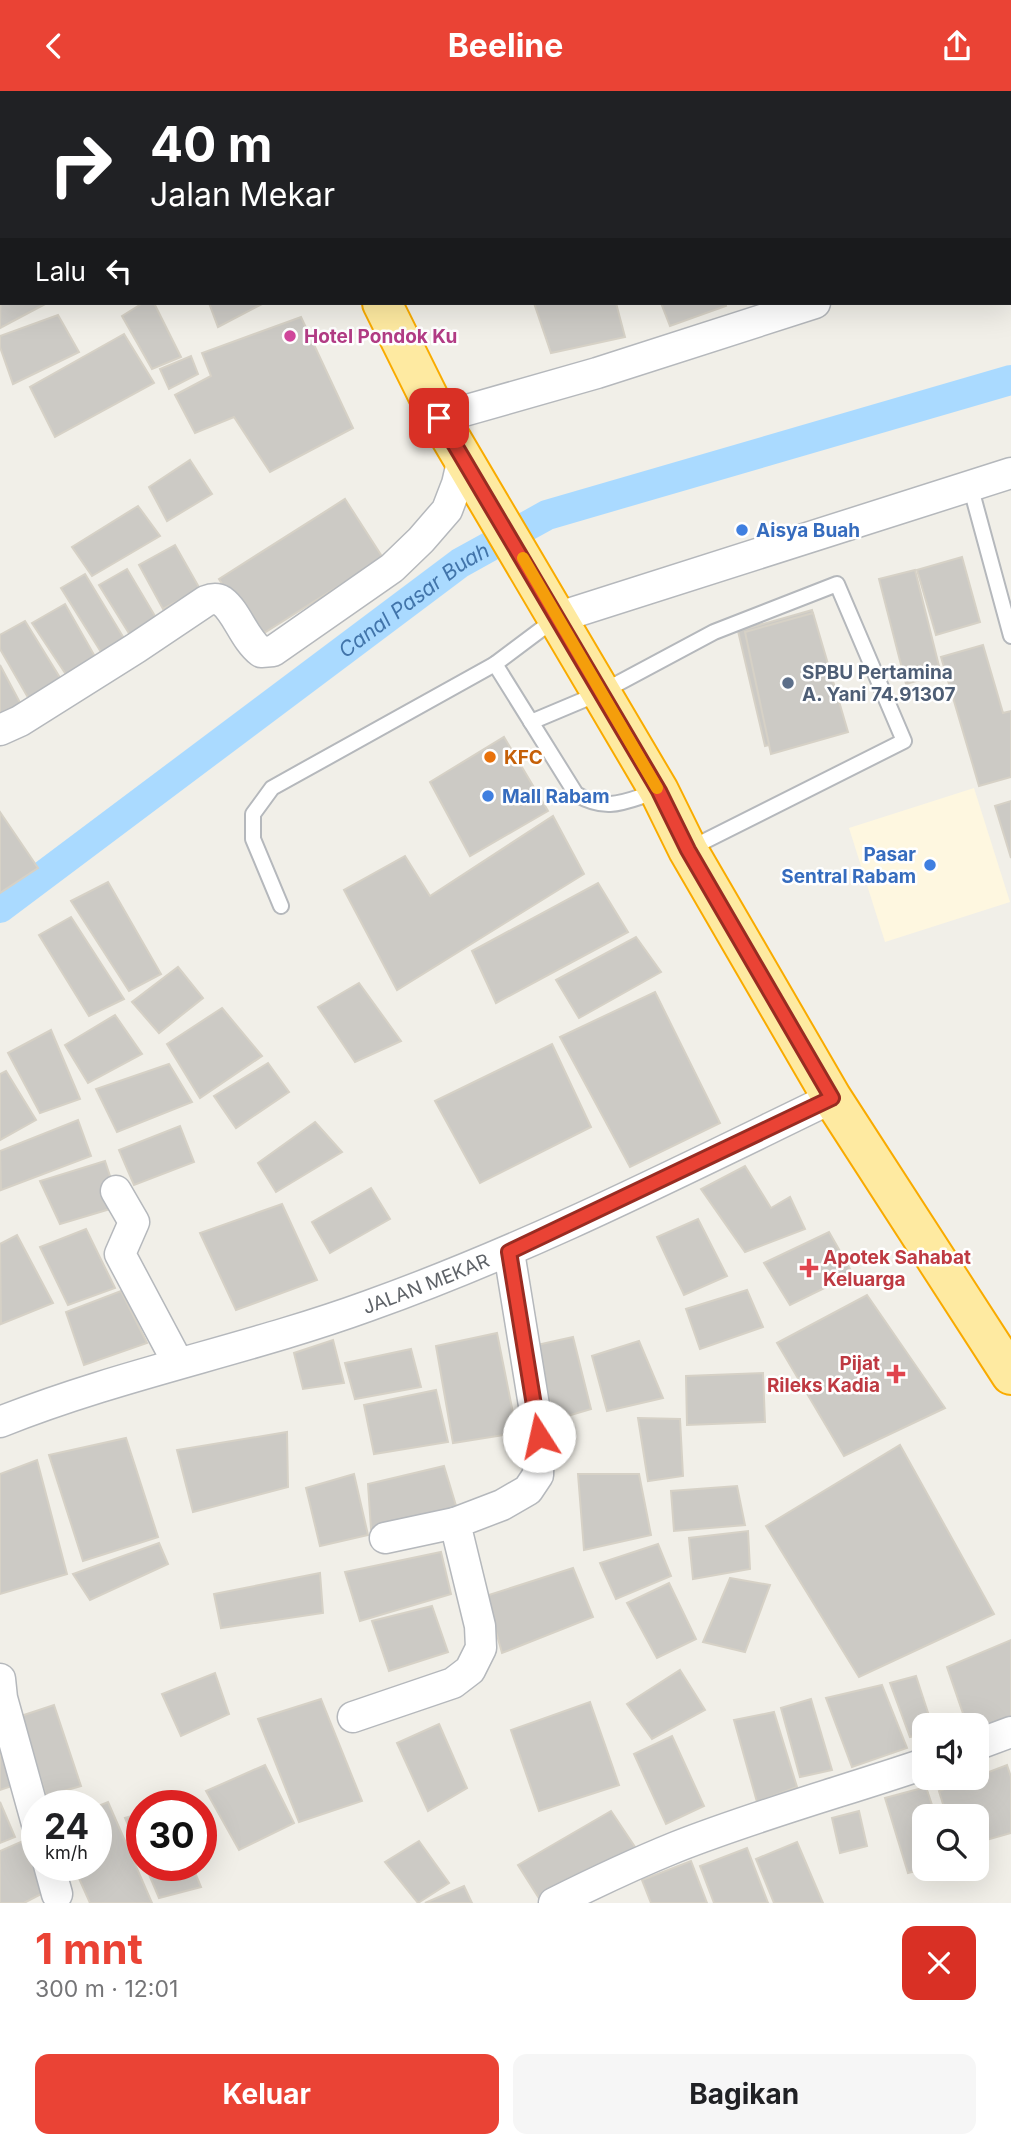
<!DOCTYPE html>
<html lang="id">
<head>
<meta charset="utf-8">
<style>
	:root { --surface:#fff; --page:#f6f6f6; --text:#202124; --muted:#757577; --accent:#ea4335 }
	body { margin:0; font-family:Inter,sans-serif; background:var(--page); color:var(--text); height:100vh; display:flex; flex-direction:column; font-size:26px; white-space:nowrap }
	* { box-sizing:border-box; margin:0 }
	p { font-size:23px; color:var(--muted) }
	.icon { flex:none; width:38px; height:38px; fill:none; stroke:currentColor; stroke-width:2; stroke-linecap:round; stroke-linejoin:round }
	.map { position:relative; height:1812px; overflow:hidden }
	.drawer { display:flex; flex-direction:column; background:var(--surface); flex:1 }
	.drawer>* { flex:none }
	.hud { position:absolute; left:0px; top:0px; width:1012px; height:214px; box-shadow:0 7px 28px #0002; background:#202124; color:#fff; overflow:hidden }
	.controls { position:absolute; left:912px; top:1622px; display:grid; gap:14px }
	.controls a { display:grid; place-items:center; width:77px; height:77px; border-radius:14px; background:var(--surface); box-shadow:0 7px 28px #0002; font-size:35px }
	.speed { position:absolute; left:21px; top:1699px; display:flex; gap:14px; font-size:35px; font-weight:700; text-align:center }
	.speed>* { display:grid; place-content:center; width:91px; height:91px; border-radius:50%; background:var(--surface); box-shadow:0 7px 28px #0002; line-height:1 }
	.speed small { font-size:18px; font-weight:400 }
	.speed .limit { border:10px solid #d22; background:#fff; color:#111 }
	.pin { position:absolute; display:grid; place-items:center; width:60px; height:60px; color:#fff; margin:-30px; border-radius:14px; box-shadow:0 4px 10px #0006 }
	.me { position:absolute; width:77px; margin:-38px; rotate:350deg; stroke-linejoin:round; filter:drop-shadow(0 0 5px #0008) }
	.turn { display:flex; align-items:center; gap:24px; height:147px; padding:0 35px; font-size:32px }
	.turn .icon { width:91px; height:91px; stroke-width:2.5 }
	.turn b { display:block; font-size:49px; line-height:60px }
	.then { display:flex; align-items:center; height:66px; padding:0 35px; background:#0003; gap:14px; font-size:26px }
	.round { display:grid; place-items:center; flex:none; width:74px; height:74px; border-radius:14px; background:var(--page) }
	.overview { display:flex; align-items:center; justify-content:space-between; height:119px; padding:0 35px }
	h1 { font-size:42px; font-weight:700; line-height:52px; color:var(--accent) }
	.primary-button { display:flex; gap:14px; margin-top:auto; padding:14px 35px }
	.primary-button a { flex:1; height:80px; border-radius:14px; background:var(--accent); color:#fff; font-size:28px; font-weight:700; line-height:80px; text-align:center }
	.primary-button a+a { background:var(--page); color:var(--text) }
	header { display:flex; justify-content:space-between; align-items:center; height:91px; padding:0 35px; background:var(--accent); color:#fff; font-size:32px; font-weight:700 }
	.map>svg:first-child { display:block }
	.commercial { fill:#fef7e0 }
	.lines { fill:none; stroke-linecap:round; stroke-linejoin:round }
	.canal { stroke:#aadaff; stroke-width:30 }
	.building { fill:#cccac5; stroke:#d6d1c6; stroke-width:2 }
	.service-casing { stroke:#b5b8bc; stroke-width:18 }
	.minor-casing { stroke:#b5b8bc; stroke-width:33 }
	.trunk-casing { stroke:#f9ab00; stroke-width:42 }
	.service { stroke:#fff; stroke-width:14 }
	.minor { stroke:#fff; stroke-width:30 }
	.trunk { stroke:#feeaa1; stroke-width:38 }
	.route-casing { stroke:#982c22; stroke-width:18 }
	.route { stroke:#ea4335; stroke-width:12 }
	.slow { stroke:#f59e0b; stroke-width:12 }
	.hotel-dot { fill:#d1479c; stroke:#fff; stroke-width:2.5 }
	.shop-dot { fill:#3f7fe0; stroke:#fff; stroke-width:2.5 }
	.service-dot { fill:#5c6f8a; stroke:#fff; stroke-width:2.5 }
	.food-dot { fill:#e8710a; stroke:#fff; stroke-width:2.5 }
	.health-dot { fill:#e0444e; stroke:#fff; stroke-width:2.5 }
	.labels { text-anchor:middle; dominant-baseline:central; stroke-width:5; stroke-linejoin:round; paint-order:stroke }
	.hotel-label { font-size:19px; font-weight:bold; fill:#b23c85; stroke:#fff; text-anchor:start }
	.shop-label { font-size:19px; font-weight:bold; fill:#366cbe; stroke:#fff; text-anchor:start }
	.service-label { font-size:19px; font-weight:bold; fill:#4e5e75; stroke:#fff; text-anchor:start }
	.food-label { font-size:19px; font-weight:bold; fill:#c56008; stroke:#fff; text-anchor:start }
	.health-label { font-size:19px; font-weight:bold; fill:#be3a42; stroke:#fff; text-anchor:start }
	.street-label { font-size:19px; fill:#5f6368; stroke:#fff }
	.water-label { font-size:21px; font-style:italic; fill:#4174aa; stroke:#fff }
</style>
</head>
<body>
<header><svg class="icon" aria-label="back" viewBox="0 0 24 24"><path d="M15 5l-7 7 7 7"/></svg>Beeline<svg class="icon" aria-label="share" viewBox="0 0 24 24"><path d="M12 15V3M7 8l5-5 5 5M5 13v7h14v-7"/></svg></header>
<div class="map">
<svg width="1011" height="1812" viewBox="0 0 1011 1812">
	<rect width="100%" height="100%" fill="#f1efe8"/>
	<polygon class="commercial" points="974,697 1010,811 885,851 849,737"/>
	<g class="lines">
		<path class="canal" id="s1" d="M0,817L460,472L547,424L1011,289"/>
	</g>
	<g class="building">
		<polygon points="497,0 566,0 567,2 490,2"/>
		<polygon points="606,0 676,0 677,2 606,2"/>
		<polygon points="2,132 2,212 47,212 0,237"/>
		<polygon points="143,212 154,212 181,266 152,278 122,225"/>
		<polygon points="209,212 264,212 218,236"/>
		<polygon points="534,212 616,212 625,246 551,262"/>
		<polygon points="661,212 725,212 726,215 670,235"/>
		<polygon points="58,224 79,261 13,293 0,256 0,245"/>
		<polygon points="301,226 353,337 270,381 234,326 195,342 175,304 211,285 202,262"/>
		<polygon points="124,243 154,292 55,346 30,296"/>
		<polygon points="191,265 198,283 169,298 160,278"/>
		<polygon points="190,369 212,403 167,430 149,396"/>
		<polygon points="345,408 383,467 256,547 219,488"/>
		<polygon points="138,415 160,445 92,485 72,456"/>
		<polygon points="175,454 200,498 163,518 139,474"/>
		<polygon points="962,466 980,531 936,544 917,479"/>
		<polygon points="127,478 158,530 130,544 99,494"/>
		<polygon points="915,479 941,583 906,593 879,488"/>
		<polygon points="85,483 125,549 101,561 61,497"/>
		<polygon points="65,513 97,569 67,585 32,532"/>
		<polygon points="812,519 840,636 765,655 738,540"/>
		<polygon points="813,522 848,641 771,663 745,541"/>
		<polygon points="25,530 67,598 34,617 0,558 0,544"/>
		<polygon points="983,554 1003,622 1011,620 1011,686 979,695 941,566"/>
		<polygon points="0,574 25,621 0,634"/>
		<polygon points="504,646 548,720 470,765 430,691"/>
		<polygon points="1011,710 1011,767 995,715"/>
		<polygon points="0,721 38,777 0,802"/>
		<polygon points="553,725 584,783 397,899 344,799 405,765 430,805"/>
		<polygon points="108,791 161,883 129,900 71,810"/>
		<polygon points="598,792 628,841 496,912 472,860"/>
		<polygon points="71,826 124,908 89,925 39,844"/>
		<polygon points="636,846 661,881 579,927 556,889"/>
		<polygon points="178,876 203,907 159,942 132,911"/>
		<polygon points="359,892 401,950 355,971 318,916"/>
		<polygon points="655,901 720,1032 630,1076 560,946"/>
		<polygon points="222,917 262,965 200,1007 167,953"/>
		<polygon points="115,924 142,963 88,992 65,954"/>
		<polygon points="51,939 80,1008 40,1022 8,962"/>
		<polygon points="552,953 591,1036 480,1092 435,1010"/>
		<polygon points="268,972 289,1001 236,1037 214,1005"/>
		<polygon points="169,973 192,1011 117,1041 96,998"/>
		<polygon points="6,980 36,1029 0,1049 0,983"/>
		<polygon points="78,1029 91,1065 1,1099 0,1060"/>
		<polygon points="315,1031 342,1061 276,1101 258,1072"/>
		<polygon points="180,1035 194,1071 134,1094 119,1059"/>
		<polygon points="105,1070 120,1115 60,1133 40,1090"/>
		<polygon points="745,1075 771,1117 790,1106 805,1138 745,1161 701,1098"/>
		<polygon points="371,1097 390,1128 330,1162 312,1131"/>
		<polygon points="282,1113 317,1189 236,1219 200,1142"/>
		<polygon points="698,1128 727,1185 684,1204 657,1146"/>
		<polygon points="86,1138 115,1197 68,1214 40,1156"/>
		<polygon points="829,1141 853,1183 790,1214 764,1172"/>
		<polygon points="17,1144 53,1212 1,1233 0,1153"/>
		<polygon points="747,1199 763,1236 700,1258 686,1218"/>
		<polygon points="121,1200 147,1252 84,1274 66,1221"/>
		<polygon points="867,1204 945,1317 844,1365 777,1252"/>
		<polygon points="497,1242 517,1342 453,1352 436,1255"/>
		<polygon points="573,1246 591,1318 554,1329 537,1254"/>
		<polygon points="333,1249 344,1292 303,1298 294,1262"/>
		<polygon points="639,1250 663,1307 607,1320 592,1265"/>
		<polygon points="411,1258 421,1296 355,1308 345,1272"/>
		<polygon points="763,1282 765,1331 687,1334 686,1285"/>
		<polygon points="436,1299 448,1351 374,1363 364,1314"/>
		<polygon points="638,1327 680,1328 683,1385 648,1390"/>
		<polygon points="287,1341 288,1396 193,1421 177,1359"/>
		<polygon points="126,1347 158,1446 83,1470 49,1364"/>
		<polygon points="900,1354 994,1523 859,1586 766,1435"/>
		<polygon points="37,1369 67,1483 0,1503 0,1383"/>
		<polygon points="444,1375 457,1418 371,1438 368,1393"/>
		<polygon points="354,1383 368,1444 320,1455 306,1397"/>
		<polygon points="578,1383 639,1383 651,1444 584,1459"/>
		<polygon points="737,1395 745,1434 674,1440 671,1400"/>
		<polygon points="748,1440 750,1478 693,1488 689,1447"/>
		<polygon points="159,1452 168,1473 90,1509 73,1483"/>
		<polygon points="658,1453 671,1485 616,1508 600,1472"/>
		<polygon points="441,1461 451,1503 360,1530 345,1481"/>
		<polygon points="573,1477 593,1526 502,1562 486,1505"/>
		<polygon points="320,1482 323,1522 221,1537 214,1503"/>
		<polygon points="730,1487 770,1494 745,1561 703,1551"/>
		<polygon points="669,1492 696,1548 657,1567 627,1512"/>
		<polygon points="432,1515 448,1561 389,1580 372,1530"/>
		<polygon points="1011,1549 1011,1637 976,1651 976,1634 967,1634 947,1576"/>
		<polygon points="680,1579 705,1619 652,1648 627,1613"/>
		<polygon points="215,1582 229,1623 181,1645 162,1603"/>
		<polygon points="916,1585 932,1634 924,1634 924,1643 910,1646 890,1592"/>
		<polygon points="882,1594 907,1657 852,1676 826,1607"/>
		<polygon points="321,1608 362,1710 299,1731 258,1628"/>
		<polygon points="811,1608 832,1679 800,1686 781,1617"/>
		<polygon points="590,1611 619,1694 539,1720 511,1639"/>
		<polygon points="54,1614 81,1695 46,1705 21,1625"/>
		<polygon points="774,1621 797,1696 757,1711 734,1629"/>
		<polygon points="439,1633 467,1697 428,1720 397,1652"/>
		<polygon points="672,1645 704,1715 666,1733 634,1663"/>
		<polygon points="0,1653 21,1692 0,1699"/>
		<polygon points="265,1674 294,1732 239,1759 206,1700"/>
		<polygon points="1007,1674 1011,1686 1011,1742 976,1752 976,1726 947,1726 939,1700"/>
		<polygon points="926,1696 936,1726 924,1726 924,1778 908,1782 885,1707"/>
		<polygon points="0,1711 15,1746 0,1752"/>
		<polygon points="108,1711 152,1812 90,1812 73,1774 96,1774 96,1716"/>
		<polygon points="611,1720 637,1759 542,1812 518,1774"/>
		<polygon points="859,1720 867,1755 840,1762 832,1727"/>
		<polygon points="142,1722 142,1767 125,1727"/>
		<polygon points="32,1746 37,1763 37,1774 47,1800 24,1812 0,1812 0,1760"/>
		<polygon points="419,1750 449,1792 418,1812 385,1771"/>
		<polygon points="797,1751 823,1812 774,1812 756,1768"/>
		<polygon points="747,1757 768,1812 714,1812 700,1775"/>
		<polygon points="691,1770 707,1812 651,1812 642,1789"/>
		<polygon points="145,1774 192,1774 201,1796 159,1807"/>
		<polygon points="464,1795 472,1812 425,1812"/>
	</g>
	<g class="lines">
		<defs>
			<g id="service">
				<polyline points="781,0 781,2"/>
				<polyline points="970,394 1011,545"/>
				<path d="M495,573L576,703C608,722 625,710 658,700"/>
				<polyline points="531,631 600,602 714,541 837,493 904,650 689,758"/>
				<polyline points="281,815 253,748 253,723 272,697 495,573 555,528"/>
			</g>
			<g id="minor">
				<polyline points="232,2 237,0"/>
				<polyline points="0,84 2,84"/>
				<polyline points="1010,157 1011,157"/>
				<polyline points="439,327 597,282 815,212"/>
				<polyline points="556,527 1011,382"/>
				<path d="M0,639L20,630L136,557L206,510C211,508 217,507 222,510C237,521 244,548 261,561L273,560L392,477L421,449L447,419L457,393L463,367"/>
				<polyline points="116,1100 134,1131 120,1163 178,1272"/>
				<path id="s2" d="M0,1331C120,1283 247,1259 368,1215C528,1158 679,1081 832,1007"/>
				<polyline points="385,1447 455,1432"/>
				<polyline points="0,1588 2,1607 37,1733"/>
				<polyline points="353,1626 453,1592 470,1579 481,1557 480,1535 455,1432 502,1414 528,1399 538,1384 539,1345 509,1161"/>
				<polyline points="976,1654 1011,1641"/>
				<polyline points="49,1774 57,1803"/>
				<path d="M554,1812C594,1792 634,1773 676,1756C757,1724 841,1701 924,1673"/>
			</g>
			<g id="trunk">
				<polyline points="311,0 311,2"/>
				<polyline points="382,212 439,327 659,700 688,759 832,1007 1011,1284"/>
			</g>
		</defs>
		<use href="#service" class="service-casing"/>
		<use href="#minor" class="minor-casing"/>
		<use href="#trunk" class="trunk-casing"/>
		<use href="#service" class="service"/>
		<use href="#minor" class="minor"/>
		<use href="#trunk" class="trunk"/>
	</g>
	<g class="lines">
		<defs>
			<polyline id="route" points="439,327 659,700 688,759 832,1007 509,1161 539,1345"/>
		</defs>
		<use href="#route" class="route-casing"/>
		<use href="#route" class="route"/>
		<polyline class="slow" points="523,467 657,697"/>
	</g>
	<circle class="hotel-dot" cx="290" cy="245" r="7"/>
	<g class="shop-dot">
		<circle cx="742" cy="439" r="7"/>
		<circle cx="488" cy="705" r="7"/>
		<circle cx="930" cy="774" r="7"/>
	</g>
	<circle class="service-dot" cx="788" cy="592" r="7"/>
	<circle class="food-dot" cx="490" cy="666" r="7"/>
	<g class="health-dot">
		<path d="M805.5 1166.5h7v7h7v7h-7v7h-7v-7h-7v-7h7z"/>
		<path d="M892.5 1272.5h7v7h7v7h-7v7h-7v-7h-7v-7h7z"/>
	</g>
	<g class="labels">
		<g class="hotel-label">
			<text x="304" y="245">Hotel Pondok Ku</text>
		</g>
		<g class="shop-label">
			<text x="756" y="439">Aisya Buah</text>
			<text x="502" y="705">Mall Rabam</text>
			<text x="916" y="763" text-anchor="end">Pasar<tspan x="916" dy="22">Sentral Rabam</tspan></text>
		</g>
		<g class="service-label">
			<text x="802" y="581">SPBU Pertamina<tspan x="802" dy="22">A. Yani 74.91307</tspan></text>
		</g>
		<g class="food-label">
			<text x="504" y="666">KFC</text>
		</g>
		<g class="health-label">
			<text x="823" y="1166">Apotek Sahabat<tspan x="823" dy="22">Keluarga</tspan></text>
			<text x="880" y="1272" text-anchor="end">Pijat<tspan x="880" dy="22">Rileks Kadia</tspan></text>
		</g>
		<g class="street-label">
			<text stroke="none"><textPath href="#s2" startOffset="448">JALAN MEKAR</textPath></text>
		</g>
		<g class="water-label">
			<text stroke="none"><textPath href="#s1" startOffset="516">Canal Pasar Buah</textPath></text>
		</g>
	</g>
</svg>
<div class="controls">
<a><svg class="icon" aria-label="sound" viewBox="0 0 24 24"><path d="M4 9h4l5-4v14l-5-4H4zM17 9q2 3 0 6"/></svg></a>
<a><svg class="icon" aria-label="search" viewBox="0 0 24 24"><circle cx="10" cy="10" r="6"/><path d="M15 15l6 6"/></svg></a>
</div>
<div class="speed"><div>24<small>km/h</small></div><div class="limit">30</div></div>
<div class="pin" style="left:439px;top:327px;background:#d93025"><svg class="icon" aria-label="arrive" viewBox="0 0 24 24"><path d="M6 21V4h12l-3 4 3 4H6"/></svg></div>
<svg class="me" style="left:539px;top:1345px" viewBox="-20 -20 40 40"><circle r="19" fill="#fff"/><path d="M0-13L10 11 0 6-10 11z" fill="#ea4335"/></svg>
<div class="hud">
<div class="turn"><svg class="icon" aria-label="right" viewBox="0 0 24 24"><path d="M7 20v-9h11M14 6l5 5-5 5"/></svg><div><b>40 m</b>Jalan Mekar</div></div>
<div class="then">Lalu<svg class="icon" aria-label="left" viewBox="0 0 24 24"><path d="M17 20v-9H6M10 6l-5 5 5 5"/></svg></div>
</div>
</div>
<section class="drawer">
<div class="overview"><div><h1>1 mnt</h1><p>300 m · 12:01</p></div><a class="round" style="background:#d93025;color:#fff"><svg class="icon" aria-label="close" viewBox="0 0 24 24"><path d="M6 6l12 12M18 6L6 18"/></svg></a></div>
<div class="primary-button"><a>Keluar</a><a>Bagikan</a></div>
</section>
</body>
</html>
